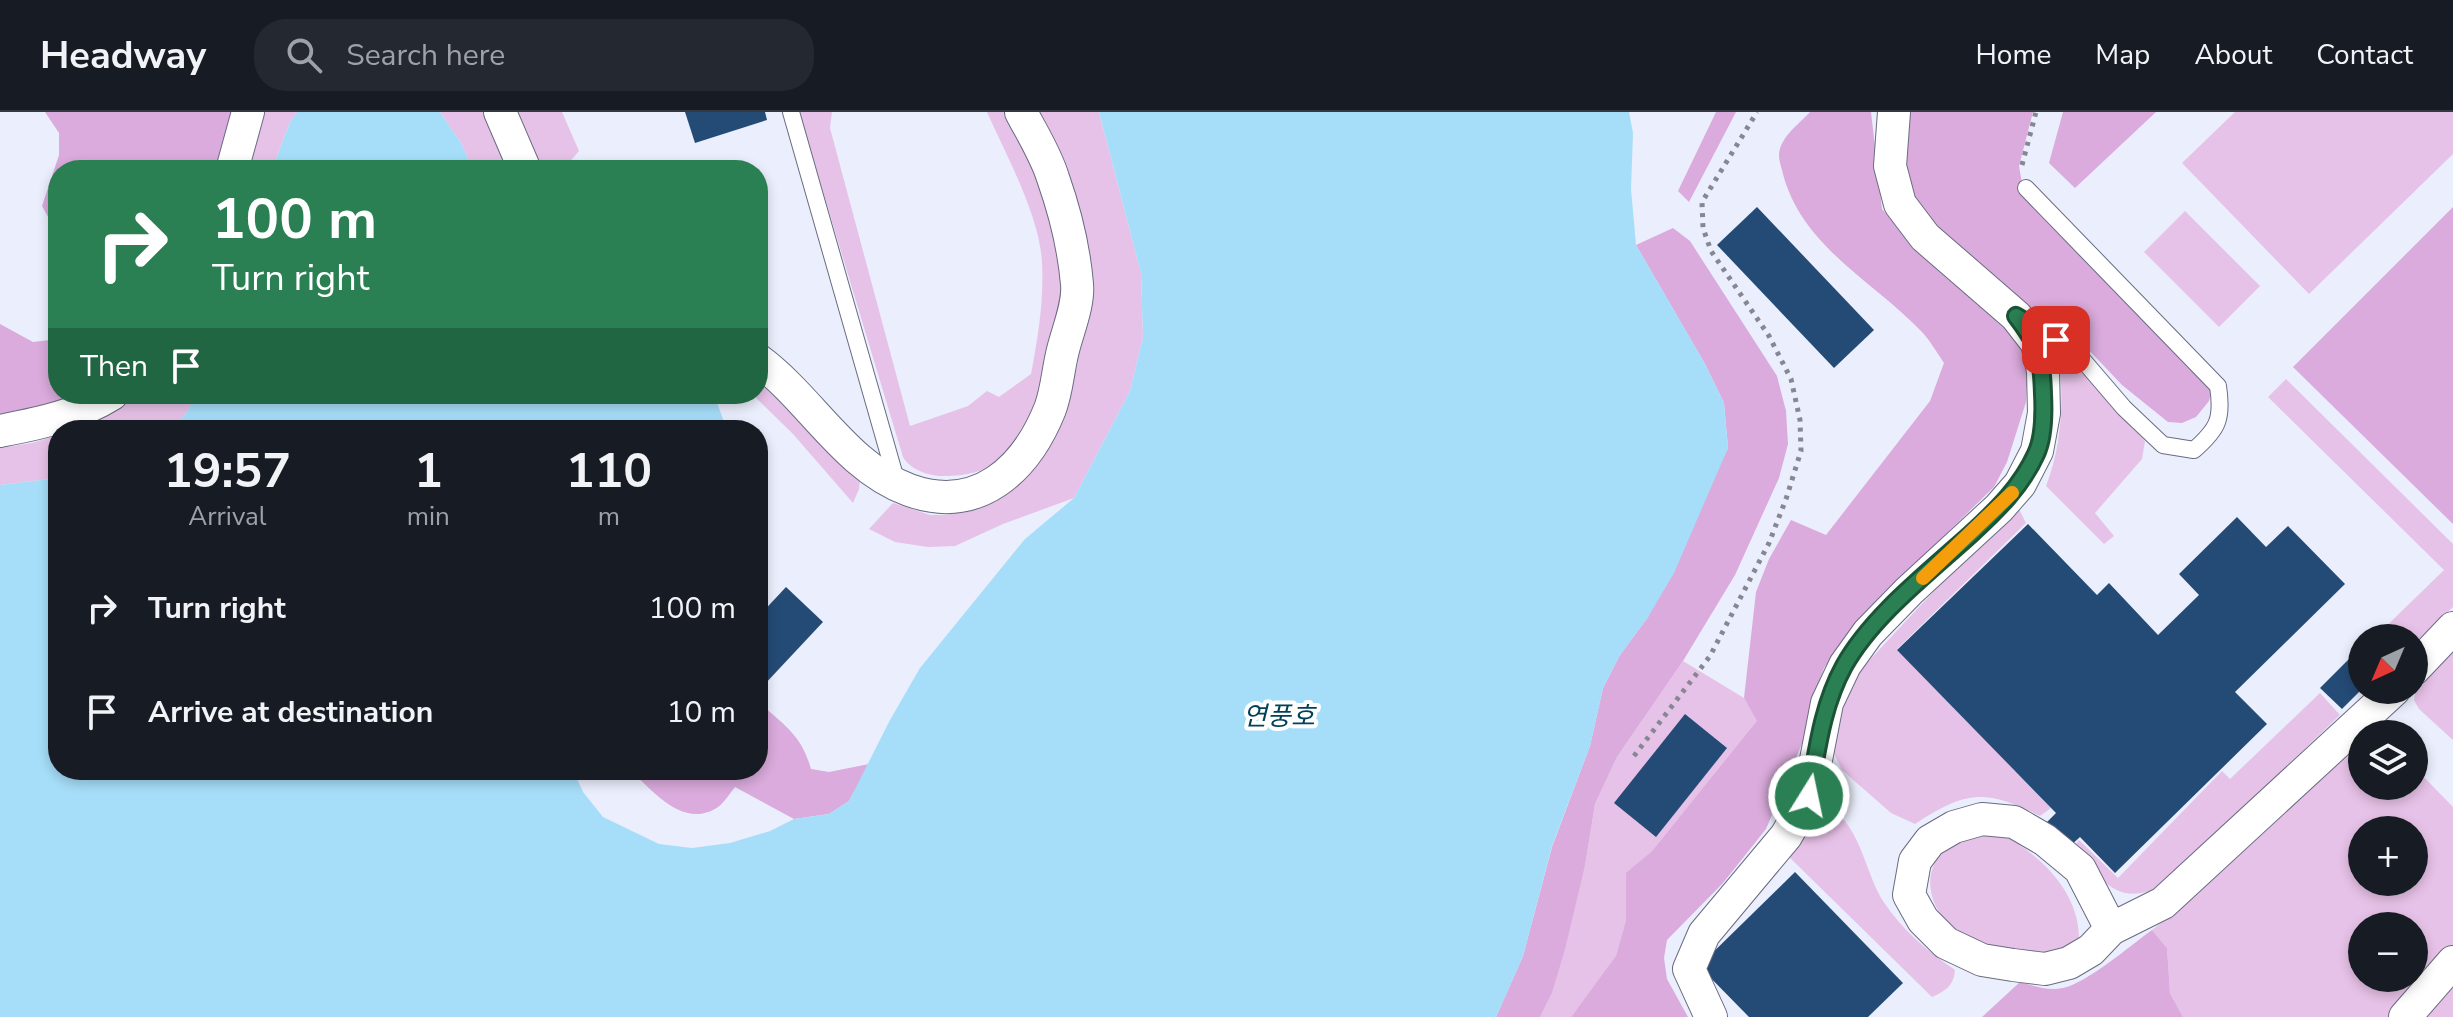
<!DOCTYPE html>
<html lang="en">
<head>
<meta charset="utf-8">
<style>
	:root { --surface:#171b24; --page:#242831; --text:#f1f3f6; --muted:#9ea1a6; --line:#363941 }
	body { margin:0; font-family:"Nunito Sans","Noto Sans KR",sans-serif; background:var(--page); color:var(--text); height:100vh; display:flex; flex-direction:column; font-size:30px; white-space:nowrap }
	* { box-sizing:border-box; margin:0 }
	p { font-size:26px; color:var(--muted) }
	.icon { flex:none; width:44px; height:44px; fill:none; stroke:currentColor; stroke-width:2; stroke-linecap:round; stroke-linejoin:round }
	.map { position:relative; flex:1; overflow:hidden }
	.panel { position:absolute; left:48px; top:308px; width:720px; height:360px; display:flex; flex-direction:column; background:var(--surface); border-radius:32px; box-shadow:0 4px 12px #0003 }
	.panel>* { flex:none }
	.guide { position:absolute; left:48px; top:48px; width:720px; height:244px; border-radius:32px; box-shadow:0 4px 12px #0003; background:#2a8053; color:#fff; overflow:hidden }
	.needle { width:52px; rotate:224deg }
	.controls { position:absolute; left:2348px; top:512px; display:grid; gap:16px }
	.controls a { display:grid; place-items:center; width:80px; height:80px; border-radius:50%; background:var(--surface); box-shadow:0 4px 12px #0003; font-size:40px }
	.pin { position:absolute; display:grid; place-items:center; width:68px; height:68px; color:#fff; margin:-34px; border-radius:16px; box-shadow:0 4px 12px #0006 }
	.me { position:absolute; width:88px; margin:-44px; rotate:10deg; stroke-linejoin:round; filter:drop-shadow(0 0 6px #0008) }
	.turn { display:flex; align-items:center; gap:28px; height:168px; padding:0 32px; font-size:36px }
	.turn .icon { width:104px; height:104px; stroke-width:2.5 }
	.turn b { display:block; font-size:56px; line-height:68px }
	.then { display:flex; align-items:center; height:76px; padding:0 32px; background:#0003; gap:16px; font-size:30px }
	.eta { display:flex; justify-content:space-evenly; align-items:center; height:136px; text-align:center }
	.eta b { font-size:48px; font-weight:700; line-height:56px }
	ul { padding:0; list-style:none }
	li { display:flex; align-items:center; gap:24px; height:104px; padding:0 32px }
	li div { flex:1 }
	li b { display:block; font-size:30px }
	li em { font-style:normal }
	header { display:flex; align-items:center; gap:48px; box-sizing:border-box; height:112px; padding:0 40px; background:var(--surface); border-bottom:2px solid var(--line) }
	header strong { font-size:38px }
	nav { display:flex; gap:44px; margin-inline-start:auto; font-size:28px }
	.search { width:560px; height:72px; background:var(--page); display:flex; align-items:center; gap:20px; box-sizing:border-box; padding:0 28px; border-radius:32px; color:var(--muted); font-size:30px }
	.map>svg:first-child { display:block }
	.green { fill:#e7c2e8; fill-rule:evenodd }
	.forest { fill:#daabdc }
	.water { fill:#a6def9 }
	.building { fill:#244b76 }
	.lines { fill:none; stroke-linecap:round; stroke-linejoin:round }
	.service-casing { stroke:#696c81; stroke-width:18 }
	.minor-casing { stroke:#696c81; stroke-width:34 }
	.path { stroke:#858793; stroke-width:5; stroke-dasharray:4 6; stroke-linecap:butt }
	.service { stroke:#fff; stroke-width:16 }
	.minor { stroke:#fff; stroke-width:32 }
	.route-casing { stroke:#1b5336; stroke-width:20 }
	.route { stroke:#2a8053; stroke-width:14 }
	.slow { stroke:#f59e0b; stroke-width:14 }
	.labels { text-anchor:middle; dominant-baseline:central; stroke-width:8; stroke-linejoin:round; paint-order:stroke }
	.water-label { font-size:26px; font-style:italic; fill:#014258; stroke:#fff }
</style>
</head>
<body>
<header>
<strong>Headway</strong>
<div class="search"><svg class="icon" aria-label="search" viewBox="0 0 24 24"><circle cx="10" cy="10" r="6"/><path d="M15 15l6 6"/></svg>Search here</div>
<nav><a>Home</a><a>Map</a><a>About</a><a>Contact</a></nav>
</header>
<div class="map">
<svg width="2453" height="905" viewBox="0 0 2453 905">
	<rect width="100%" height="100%" fill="#ebeefc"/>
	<g class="green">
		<polygon points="260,0 297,0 290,10 272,58 243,58"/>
		<polygon points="440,0 486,0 515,58 473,58 461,31"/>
		<polygon points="516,0 562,0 579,39 566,54 569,58 543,58"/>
		<path d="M799,0H832L830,16L910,314L968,294L987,279L999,285L1031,262C1038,225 1044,189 1042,151C1040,104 1006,43 987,0H1008C1018,22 1031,44 1040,66C1048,86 1050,111 1055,132C1058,145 1064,160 1063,174C1061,220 1036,313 1002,345C987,360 965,364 945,364C931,365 910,358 903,345Z"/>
		<polygon points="1034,0 1099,0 1141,161 1143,225 1130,279 1074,386 1003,412 955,434 928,435 895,430 869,417 893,391 930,403 945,403 974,398 1001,386 1021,367 1062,302 1077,254 1086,185"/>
		<polygon points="2235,0 2453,0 2453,42 2309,182 2182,51"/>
		<polygon points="2185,99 2260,174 2219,215 2144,140"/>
		<path d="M2058,237L2071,244L2145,329L2142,347L2095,401L2114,424L2104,432L2046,374C2063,330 2064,284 2058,237Z"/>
		<polygon points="758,261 860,367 859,377 853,391 793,322 752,282 758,282"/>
		<polygon points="2286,267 2453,432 2453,495 2414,531 2414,526 2374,526 2444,458 2268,285"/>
		<polygon points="137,282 197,282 185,303 168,318 71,318 125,292"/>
		<polygon points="58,323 58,366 0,373 0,336 32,331"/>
		<path d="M2016,391L2026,411L1897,537L2051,696L2040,704C1985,677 1967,678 1915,712L1891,701L1842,658L1831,636L1837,600L1864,554Z"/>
		<polygon points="2453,539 2453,628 2419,597 2414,588 2416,575"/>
		<polygon points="1683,549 1744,586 1758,609 1652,739 1627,761 1626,808 1616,845 1571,905 1540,905 1552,881 1585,754 1595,692 1617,645"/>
		<path d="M2320,581L2340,603L2163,773C2117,797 2102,767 2072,736L2079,728L2118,766L2222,659L2230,667Z"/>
		<path d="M2362,623V674H2414V655L2453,695V838L2394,905H2183L2170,881L2167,836L2152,818L2175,800ZM2362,718H2414V770H2362ZM2362,814H2414V866H2362Z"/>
		<path d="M1819,693C1824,695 1832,697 1836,700C1862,722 1866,762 1883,789C1902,818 1927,839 1955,858C1954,873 1946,879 1932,885L1782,738Z"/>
		<path d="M2000,721C2040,743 2078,778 2079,825C2055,847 2041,844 2010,838C1999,836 1985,835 1974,831C1935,814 1910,761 1952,732C1966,723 1984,722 2000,721Z"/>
		<polygon points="2453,866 2453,905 2421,905"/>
	</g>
	<g class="forest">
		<polygon points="45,0 234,0 219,58 58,58 58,118 53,114 42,94 59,43 59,21"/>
		<polygon points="1716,0 1736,0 1689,90 1678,79"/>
		<path d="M1810,0H1871L1882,97L1920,139L2018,226L2028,255L2026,290L2007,350L1994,375L1907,460L1847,525L1824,556L1815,580L1804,627L1766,717L1723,771L1667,828L1664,846L1667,867L1688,905H1571L1616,844L1626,808V761L1652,739L1757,609L1744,586L1756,480L1769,447L1791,408L1826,423L1930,289L1944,251C1937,241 1931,230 1923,221C1875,170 1802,135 1783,62C1782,57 1779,49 1779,44C1779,26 1799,12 1810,0Z"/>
		<polygon points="1902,0 2033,0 2019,54 2023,77 2212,278 2209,289 2196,305 2182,311 2168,310 2122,273 2067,215 2037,197 2010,190 1934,116 1906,77"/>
		<polygon points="2063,0 2156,0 2075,76 2049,51"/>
		<polygon points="2453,95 2453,412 2293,255"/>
		<polygon points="1673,116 1690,129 1777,264 1786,299 1788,332 1779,366 1735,463 1683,549 1617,645 1595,692 1585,754 1565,837 1552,881 1540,905 1496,905 1523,844 1552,735 1590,634 1603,576 1620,543 1648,505 1728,336 1724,291 1705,252 1636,133"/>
		<polygon points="0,212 33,230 58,227 58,282 73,282 42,295 0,304"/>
		<path d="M758,594H763C787,615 802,625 811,657L829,660L869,652L849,689L829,702L794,707L735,675C730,681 724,691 718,695C684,718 653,679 630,658H758Z"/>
		<path d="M2152,818L2167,836L2170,881L2183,905H1982L2020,870C2034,874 2048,879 2063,876C2087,871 2131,833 2152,818Z"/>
	</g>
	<g class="water">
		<polygon points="297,0 440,0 461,31 473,58 272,58 290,10"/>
		<polygon points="1099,0 1629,0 1633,21 1631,77 1636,133 1705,252 1724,291 1728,336 1674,461 1648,505 1620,543 1603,576 1590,634 1552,734 1523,844 1496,905 0,905 0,373 58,366 58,658 573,658 583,680 603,705 659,732 692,736 730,731 770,719 794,707 829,702 849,689 890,608 920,556 1025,427 1074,386 1130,279 1143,225 1141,161"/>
		<polygon points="197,282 699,282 716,288 727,318 168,318 185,303"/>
	</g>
	<g class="building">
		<polygon points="685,0 765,0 767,8 695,31"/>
		<polygon points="1757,95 1874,218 1834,256 1717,133"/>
		<polygon points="2237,405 2266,435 2288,414 2345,472 2235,580 2267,612 2115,761 2080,725 2068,736 2045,712 2056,701 1897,538 2028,412 2097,483 2109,471 2158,523 2199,483 2179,462"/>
		<polygon points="786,475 823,510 763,574 758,570 758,505"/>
		<polygon points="2359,537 2362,540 2362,577 2342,597 2320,576"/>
		<polygon points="1685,602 1727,636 1656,725 1614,691"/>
		<polygon points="1795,760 1903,871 1868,905 1749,905 1699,854"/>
	</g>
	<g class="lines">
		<defs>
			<g id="service">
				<polyline points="791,0 897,371"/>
				<path d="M2026,76L2218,274C2223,307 2218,317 2194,338L2163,333L2124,296L2076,240L2034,215"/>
			</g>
			<g id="minor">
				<polyline points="500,0 525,58"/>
				<polyline points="232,58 248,0"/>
				<path d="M758,248C811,287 846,355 909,378C978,403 1026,357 1050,297C1057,279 1058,257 1063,238C1068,218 1079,192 1077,172C1074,137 1065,100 1053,66C1046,43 1032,21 1021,0"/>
				<path d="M0,319C40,311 77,304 112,282"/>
				<polyline points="2414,557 2453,516"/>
				<polyline points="2111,817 2080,757 2045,728 2014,710 1982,707 1954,715 1930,729 1915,749 1909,783 1923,808 1946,831 1982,848 2013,853 2045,857 2069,851 2091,838 2111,817 2163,791 2394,578"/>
				<polyline points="1711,905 1689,857 1704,822 1786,724 1809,684 1827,591 1845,553 1868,521 1909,479 1999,396 2020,372 2037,339 2044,301 2043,259 2037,231 2016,204 1925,125 1900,92 1890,54 1894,0"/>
				<polyline points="2405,905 2453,850"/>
			</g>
		</defs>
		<use href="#service" class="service-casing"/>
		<use href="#minor" class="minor-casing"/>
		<g class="path">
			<polyline points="2022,53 2036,0"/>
			<polyline points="1634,644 1710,544 1769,431 1786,387 1801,339 1800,308 1791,267 1769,224 1711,139 1703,116 1702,90 1757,0"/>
		</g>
		<use href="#service" class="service"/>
		<use href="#minor" class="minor"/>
	</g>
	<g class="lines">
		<defs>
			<path id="route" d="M1809,684C1817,639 1822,594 1844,554C1872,504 1928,461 1971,422C1997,398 2021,375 2036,342C2044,325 2044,301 2043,282C2042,244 2039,234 2016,204L2056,228"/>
		</defs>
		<use href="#route" class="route-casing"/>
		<use href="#route" class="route"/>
		<polyline class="slow" points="1923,466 2012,381"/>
	</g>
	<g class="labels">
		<g class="water-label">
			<text x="1279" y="604">연풍호</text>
		</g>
	</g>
</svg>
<div class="controls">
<a><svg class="needle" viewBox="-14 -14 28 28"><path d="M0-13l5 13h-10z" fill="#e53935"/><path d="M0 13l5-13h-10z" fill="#9ea1a6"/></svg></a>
<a><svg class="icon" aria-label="layers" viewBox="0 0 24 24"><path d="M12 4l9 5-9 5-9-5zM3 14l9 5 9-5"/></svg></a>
<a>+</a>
<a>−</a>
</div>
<div class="pin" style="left:2056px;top:228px;background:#d93025"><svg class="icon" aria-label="arrive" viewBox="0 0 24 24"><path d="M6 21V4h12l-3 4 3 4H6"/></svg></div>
<svg class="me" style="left:1809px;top:684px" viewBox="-20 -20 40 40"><circle r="17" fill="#2a8053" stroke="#fff" stroke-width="3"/><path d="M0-11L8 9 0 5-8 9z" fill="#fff"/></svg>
<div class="guide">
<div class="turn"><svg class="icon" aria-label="right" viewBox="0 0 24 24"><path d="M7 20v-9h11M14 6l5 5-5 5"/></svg><div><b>100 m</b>Turn right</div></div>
<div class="then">Then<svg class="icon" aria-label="arrive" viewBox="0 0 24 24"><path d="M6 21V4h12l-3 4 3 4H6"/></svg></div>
</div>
<section class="panel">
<div class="eta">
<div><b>19:57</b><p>Arrival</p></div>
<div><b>1</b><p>min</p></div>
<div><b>110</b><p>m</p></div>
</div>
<ul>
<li><svg class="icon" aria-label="right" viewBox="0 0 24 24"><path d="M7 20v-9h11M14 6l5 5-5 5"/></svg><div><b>Turn right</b></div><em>100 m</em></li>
<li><svg class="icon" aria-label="arrive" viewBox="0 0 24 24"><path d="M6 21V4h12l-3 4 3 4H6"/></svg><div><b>Arrive at destination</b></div><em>10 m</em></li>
</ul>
</section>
</div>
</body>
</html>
